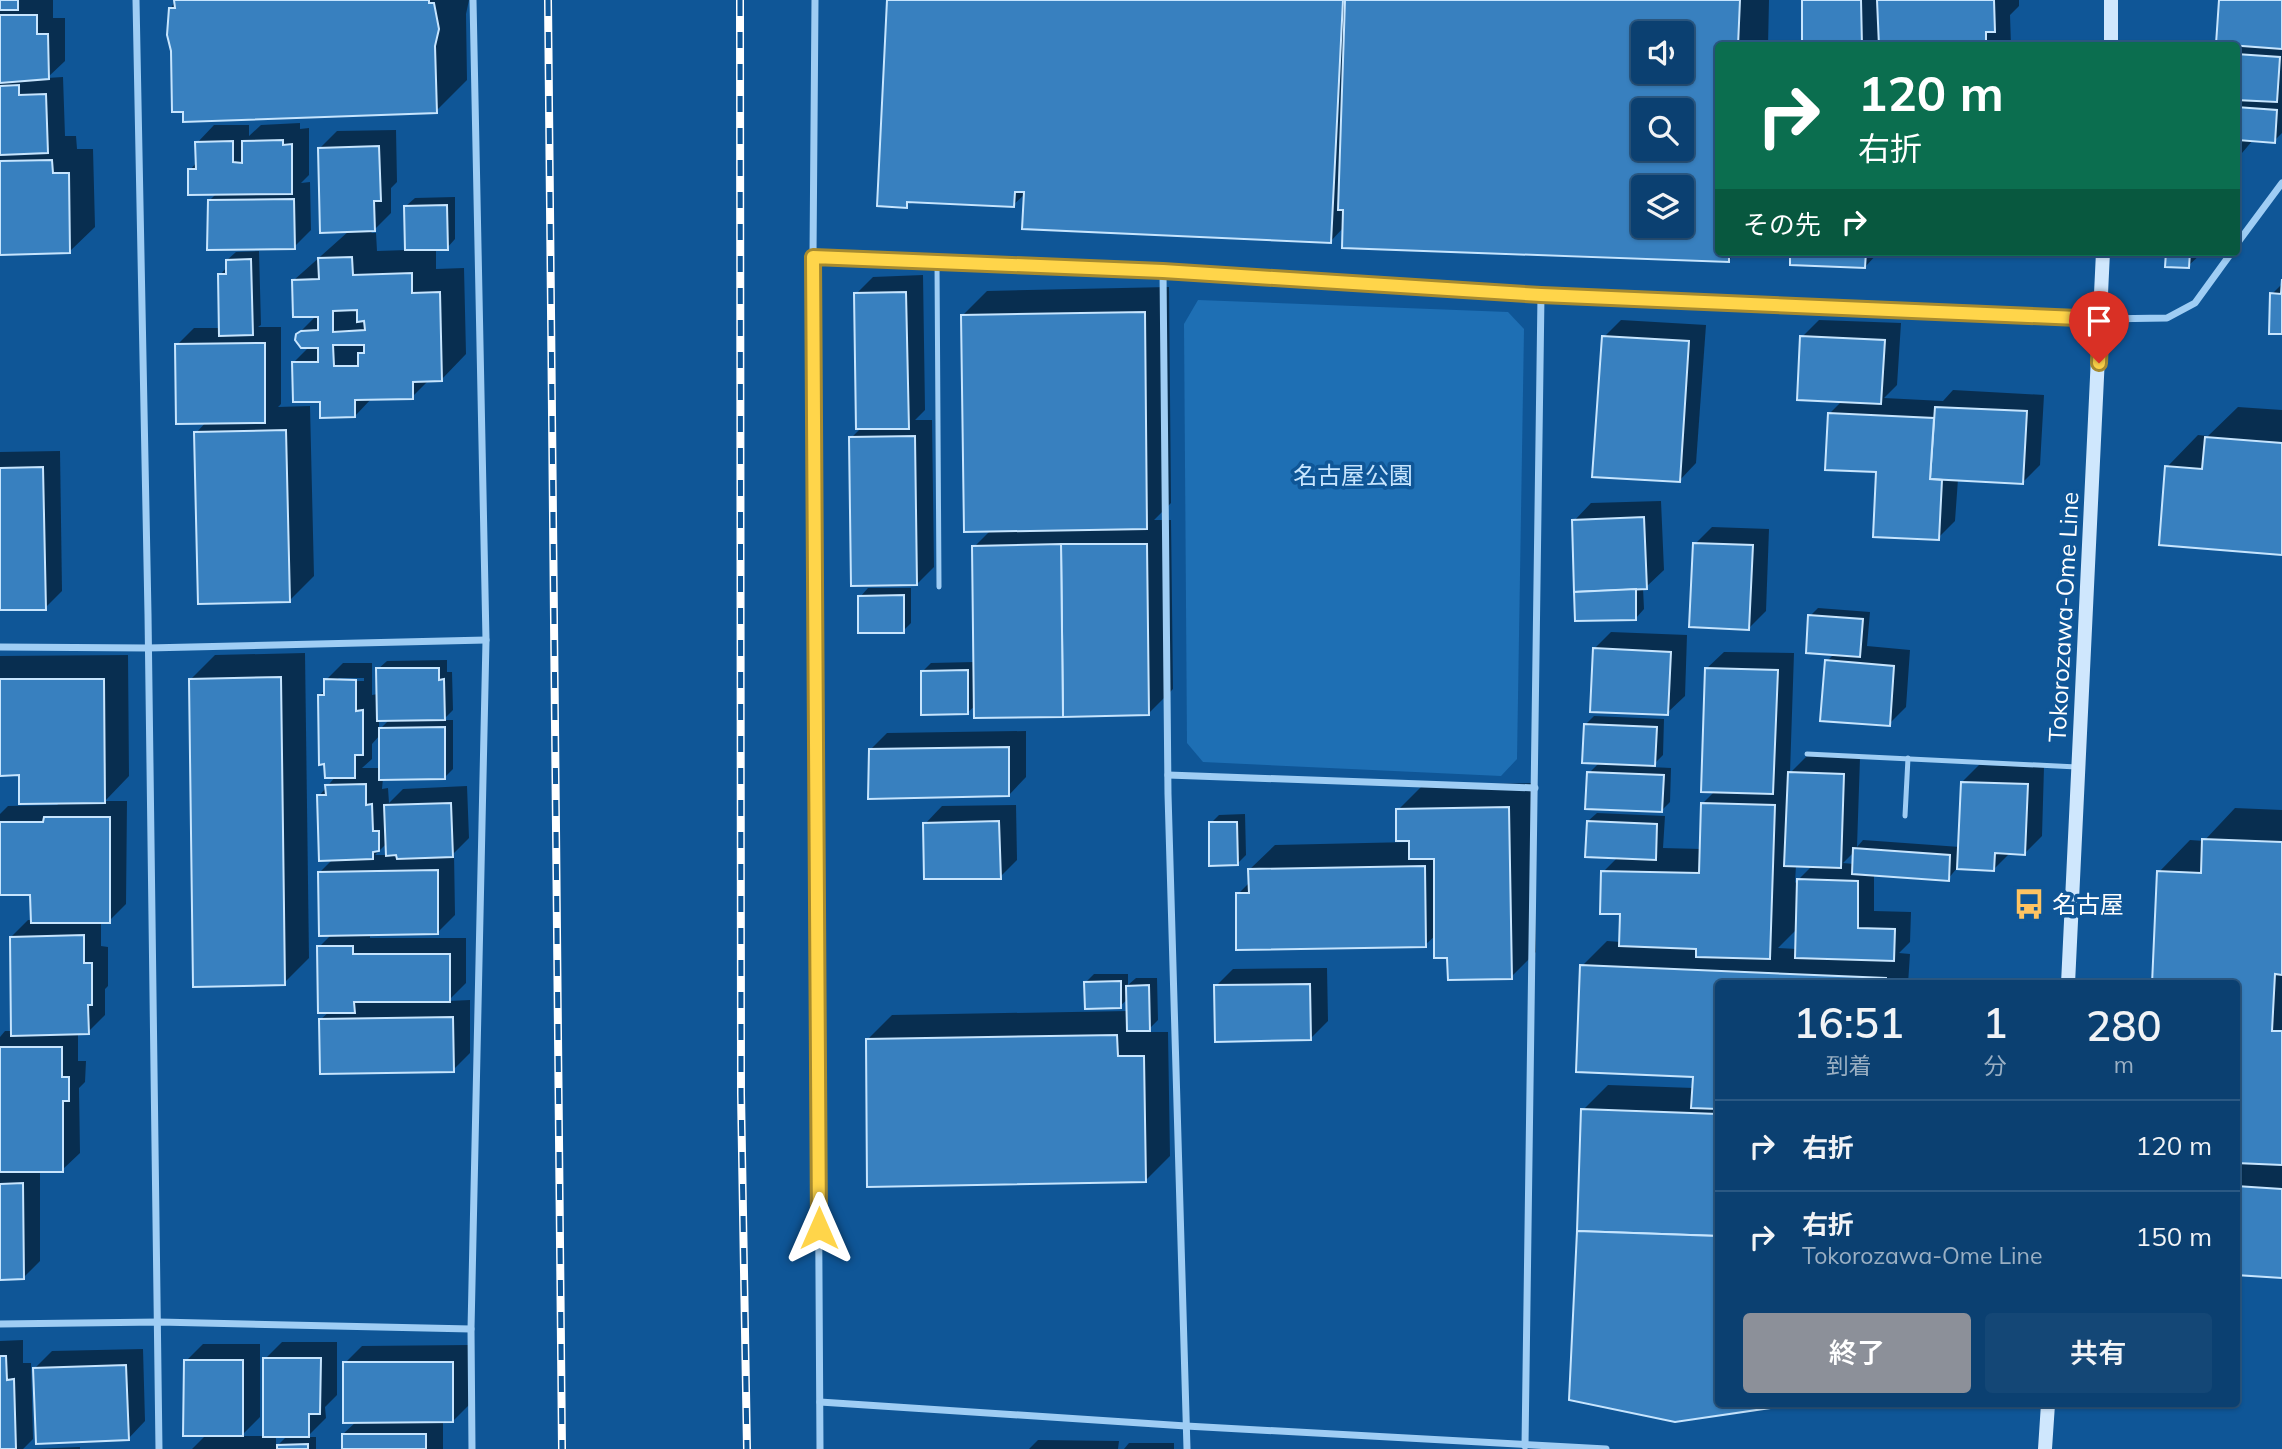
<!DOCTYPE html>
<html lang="ja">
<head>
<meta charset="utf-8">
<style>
	:root { --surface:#0b4071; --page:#144776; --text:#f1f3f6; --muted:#9aafc3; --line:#2b5984; --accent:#8c9099 }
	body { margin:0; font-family:Mulish,"Noto Sans JP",sans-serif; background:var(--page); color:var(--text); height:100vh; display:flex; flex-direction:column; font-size:26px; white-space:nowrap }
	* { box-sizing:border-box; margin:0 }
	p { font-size:23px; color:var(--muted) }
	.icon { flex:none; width:38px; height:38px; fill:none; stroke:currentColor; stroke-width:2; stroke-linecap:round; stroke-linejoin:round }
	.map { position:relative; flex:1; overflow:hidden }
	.details { position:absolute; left:1715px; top:980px; width:525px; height:427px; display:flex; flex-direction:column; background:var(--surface); border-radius:7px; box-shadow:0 2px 5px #0004,0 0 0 2px var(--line) }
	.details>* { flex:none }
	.top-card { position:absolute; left:1715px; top:42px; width:525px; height:214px; border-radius:7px; box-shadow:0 2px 5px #0004,0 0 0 2px var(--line); background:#0b6e4f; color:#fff; overflow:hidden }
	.fabs { position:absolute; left:1631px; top:21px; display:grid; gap:14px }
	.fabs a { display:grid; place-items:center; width:63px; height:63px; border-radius:7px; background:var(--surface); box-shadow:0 2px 5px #0004,0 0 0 2px var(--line); font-size:35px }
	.pin { position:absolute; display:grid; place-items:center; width:60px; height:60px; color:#fff; margin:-72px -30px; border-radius:50% 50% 50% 0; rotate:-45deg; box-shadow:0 0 7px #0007 }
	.pin .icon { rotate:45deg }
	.me { position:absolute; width:77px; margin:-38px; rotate:0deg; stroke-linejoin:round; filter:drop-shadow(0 0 5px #0008) }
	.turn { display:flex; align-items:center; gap:24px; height:147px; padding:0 28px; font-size:32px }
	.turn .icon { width:91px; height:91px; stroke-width:2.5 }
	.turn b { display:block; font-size:49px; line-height:60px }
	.then { display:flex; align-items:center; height:66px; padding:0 28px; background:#0003; gap:14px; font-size:26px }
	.eta { display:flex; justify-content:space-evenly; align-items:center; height:119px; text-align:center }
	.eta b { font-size:42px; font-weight:600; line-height:49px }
	.cta { display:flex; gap:14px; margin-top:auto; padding:14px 28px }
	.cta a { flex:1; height:80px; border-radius:7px; background:var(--accent); color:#fff; font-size:28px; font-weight:600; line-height:80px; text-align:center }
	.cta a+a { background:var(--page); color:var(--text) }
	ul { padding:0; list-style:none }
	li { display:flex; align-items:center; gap:21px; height:91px; padding:0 28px; border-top:2px solid var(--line) }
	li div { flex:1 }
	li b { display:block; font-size:26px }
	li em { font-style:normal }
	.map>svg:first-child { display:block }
	.green { fill:#1e6fb4 }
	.shadow { fill:#0007; fill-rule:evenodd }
	.building { fill:#3880bf; stroke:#c7e5fe; stroke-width:2; fill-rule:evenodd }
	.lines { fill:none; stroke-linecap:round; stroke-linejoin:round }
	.lane { stroke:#9fcdf4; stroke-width:5 }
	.street { stroke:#9fcdf4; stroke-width:7 }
	.secondary { stroke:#cfe7fd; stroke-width:14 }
	.rail-casing { stroke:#fff; stroke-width:8 }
	.rail { stroke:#0f5697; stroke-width:5; stroke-dasharray:16; stroke-linecap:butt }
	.route-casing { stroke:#a68a30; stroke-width:18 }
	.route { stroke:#ffd54a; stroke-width:12 }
	.labels { text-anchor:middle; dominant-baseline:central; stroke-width:7; stroke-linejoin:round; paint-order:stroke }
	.park-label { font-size:24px; fill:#c7e5fe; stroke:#0f5697 }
	.street-label { font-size:24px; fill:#fff; stroke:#0f5697 }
	.poi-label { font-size:24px; fill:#fff; stroke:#0f5697; text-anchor:start }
</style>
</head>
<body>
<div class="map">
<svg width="2282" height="1449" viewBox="0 0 2282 1449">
	<rect width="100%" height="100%" fill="#0f5697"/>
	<polygon class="green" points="1198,300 1508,312 1524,329 1517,759 1501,776 1203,762 1187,743 1184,324"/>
	<g class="shadow">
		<polygon points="0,0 53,0 53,18 65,18 65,61 47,78 63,77 65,136 76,136 77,149 93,149 95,227 70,251 0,253"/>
		<polygon points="176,0 469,0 466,14 467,80 436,111 171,8"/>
		<path d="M889,0H1769L1768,46H1718V252H1879L1865,267L1792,255L1735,254L1729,260L1344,227L1330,242L1026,193L1013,205L912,200L906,206ZM1643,33H1682V72H1643ZM1643,110H1682V149H1643ZM1643,187H1682V226H1643Z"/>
		<polygon points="1803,0 2019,0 2019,6 2010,15 2011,46 1804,46"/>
		<polygon points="2221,0 2282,0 2282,133 2274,141 2253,140 2242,153 2240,197 2236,200 2236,46 2223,46 2226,43"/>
		<polygon points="300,123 300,129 309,128 309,175 301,183 310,182 311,230 294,247 209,201 217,193 190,170 197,162 197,143 214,125 249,125 249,136 261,125"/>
		<polygon points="396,130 397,182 391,188 391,213 371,233 376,233 377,251 407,250 406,206 415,198 455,197 455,239 447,248 436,248 436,269 464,268 466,354 442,379 430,379 412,397 372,398 355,416 322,400 293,363 310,346 298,334 317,315 294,280 349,231 320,148 337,131"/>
		<polygon points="259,251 261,325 258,327 281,327 281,404 278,407 310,406 314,576 289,601 196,433 207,421 177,345 194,328 221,328 220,275 227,267 227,260 236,252"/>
		<polygon points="2167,252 2203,252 2188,266"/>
		<polygon points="923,275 925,410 915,420 932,420 934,567 917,584 851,438 861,428 856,294 873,277"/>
		<polygon points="2282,284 2282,333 2272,294"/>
		<polygon points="1169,287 1171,503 1154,520 1171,520 1173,689 1148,714 976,705 968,712 923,671 931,663 975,662 974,547 991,530 963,315 987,291"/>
		<polygon points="1621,320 1706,325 1696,463 1679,481 1604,337"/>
		<polygon points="1819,320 1901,323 1897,385 1884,398 1943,401 1953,390 2044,395 2040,465 2023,482 1958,479 1955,521 1938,538 1829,414 1843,400 1802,337"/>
		<polygon points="2238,407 2282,410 2282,553 2167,467 2198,435 2208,436"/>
		<polygon points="60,451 62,591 45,608 0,609 0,452"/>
		<polygon points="1661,501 1664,570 1646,587 1643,588 1644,609 1636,618 1574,521 1591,503"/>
		<polygon points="1712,527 1769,529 1766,611 1749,628 1695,544"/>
		<polygon points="868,588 911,588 911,623 903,631 860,597"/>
		<polygon points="1818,608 1870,612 1867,646 1910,650 1906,707 1889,724 1827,661 1834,654 1810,616"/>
		<polygon points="1611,632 1687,635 1685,696 1667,713 1594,649"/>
		<path d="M1724,652L1794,653L1790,773L1807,756L1860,758L1857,847L1863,840L1960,847L1962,782L1979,765L2044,767L2042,836L2025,853L2011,852L1994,869L1957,868L1948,879L1874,874V911L1911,912L1910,942L1899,953L1910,954L1908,984H1718V1404H1772L1770,1406L1675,1421L1583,1110L1608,1085L1694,1088V1075L1582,966L1607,941L1621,942L1622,913L1603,872L1618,857L1588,821L1597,813L1665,816L1663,848L1701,849L1702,804L1715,791L1706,669ZM1855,851L1854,864L1843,863ZM1796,865H1813L1795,883ZM1797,929V949L1778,948Z"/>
		<polygon points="305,653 309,958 284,983 191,679 215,655"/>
		<polygon points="128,655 129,776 105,801 127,801 126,904 109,921 101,921 101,946 108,947 108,986 105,989 105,1015 88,1032 78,1032 78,1061 86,1061 85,1082 79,1088 80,1153 62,1170 40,1170 40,1261 23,1278 0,1278 0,1037 5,1031 13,1031 11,937 28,920 32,920 32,893 0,894 0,814 8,806 57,805 61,802 21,774 0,774 0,656"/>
		<path d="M447,660V672H452L453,710L443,720H453V769L445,777L383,778L382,789L388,788L389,803L403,789L467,786L469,838L454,853L455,915L438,932L370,933V938H466V983L448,1001L470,1000V1053L453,1070L321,1019L329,1012L319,947L332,934L319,873L334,858L319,796L336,776L320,695L326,689V680L343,663H372V695L378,694V669L387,661ZM339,678H364V681H335ZM379,719H390L379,730ZM380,735L381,768H362L372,759V744ZM387,843V855H375Z"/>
		<polygon points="1594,716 1664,719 1663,755 1651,767 1671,768 1670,802 1661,811 1589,773 1600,762 1586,724"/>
		<polygon points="1026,731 1026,777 1009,795 870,750 887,733"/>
		<polygon points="1533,783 1536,952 1511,977 1449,956 1436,935 1425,945 1238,894 1250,882 1250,869 1275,845 1411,842 1398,810 1423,785"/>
		<polygon points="1016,805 1017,860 1000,877 925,824 942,806"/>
		<polygon points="2235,808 2282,810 2282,1276 2236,1274 2236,984 2159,872 2190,840 2204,841"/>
		<polygon points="1245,814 1246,855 1237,864 1211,823 1219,815"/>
		<polygon points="1327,968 1328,1021 1310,1039 1216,986 1233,969"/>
		<polygon points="1094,974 1128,974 1128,985 1136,978 1157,978 1158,1020 1146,1032 1168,1032 1170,1156 1145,1181 868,1039 892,1015 1128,1011 1128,999 1120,1006 1086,982"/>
		<polygon points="23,1340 23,1363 31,1363 33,1439 23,1449 0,1449 0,1341"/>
		<path d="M282,1342H337V1395L325,1407L326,1418L307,1437H316V1449H192L207,1434L186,1361L203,1344H260V1417L241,1436H264L265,1359ZM276,1435H288L276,1447Z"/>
		<polygon points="469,1345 470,1404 453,1421 443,1421 443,1449 343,1449 343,1434 357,1421 345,1363 362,1346"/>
		<polygon points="143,1349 145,1421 128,1439 35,1368 52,1351"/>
		<polygon points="1038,1440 1119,1441 1118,1449 1029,1449"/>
		<polygon points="1129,1443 1174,1443 1174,1449 1124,1449"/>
		<polygon points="80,1447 80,1449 31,1449"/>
	</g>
	<g class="building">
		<rect x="0" y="0" width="18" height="10"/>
		<polygon points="174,0 429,0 429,3 434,3 439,29 435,46 437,113 183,122 183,112 172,112 171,51 167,35 169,8 175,8"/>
		<polygon points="887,0 1343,0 1331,243 1022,229 1024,192 1015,192 1014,207 907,202 907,208 877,206"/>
		<path d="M1345,0H1740L1738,46H1718V252H1866L1865,268L1790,265V257L1729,256V262L1342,248L1343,210H1338ZM1643,33H1682V72H1643ZM1643,110H1682V149H1643ZM1643,187H1682V226H1643Z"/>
		<polygon points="1802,0 1861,0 1862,46 1802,46"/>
		<polygon points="1877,0 1994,0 1995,32 1986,32 1986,46 1879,46"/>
		<polygon points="2219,0 2282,0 2282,49 2216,44"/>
		<polygon points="0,15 37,15 37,34 48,34 49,79 0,83"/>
		<polygon points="2236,54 2280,57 2277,102 2236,100"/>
		<polygon points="19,85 19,95 46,94 48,153 0,155 0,86"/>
		<polygon points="2236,107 2277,110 2275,143 2238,140 2236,160"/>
		<polygon points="283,140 283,145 292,144 292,194 188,195 188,169 196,169 195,142 233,141 233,162 242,163 242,141"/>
		<polygon points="379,146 381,201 374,201 375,231 320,233 318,148"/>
		<polygon points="52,160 53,173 69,173 70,253 0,255 0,161"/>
		<polygon points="294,199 295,249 207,250 208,200"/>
		<polygon points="447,205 448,250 405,250 404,206"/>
		<polygon points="2166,252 2190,252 2189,268 2165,267"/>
		<path d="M352,257L353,275L412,273V293L440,292L442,381L413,382V399L355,400V417L320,418V402H293L292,362H318V348H301L295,340L296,334L301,331L318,330V317H293L292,280L319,279L318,258ZM357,310V322L364,321L365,330L333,332V311ZM333,345H364V353H358V366H334Z"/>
		<polygon points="251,259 253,335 219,336 218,274 226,274 226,260"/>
		<polygon points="2282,279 2282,334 2269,334 2270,293 2281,294"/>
		<polygon points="906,292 909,429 856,429 854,293"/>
		<polygon points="1145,312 1147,529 964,532 961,315"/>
		<polygon points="1602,336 1689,341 1680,482 1592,477"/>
		<polygon points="1800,336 1885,340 1881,404 1797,400"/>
		<polygon points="265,343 265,423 176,424 175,344"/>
		<polygon points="1935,407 2027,411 2023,484 1930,479"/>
		<polygon points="1828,413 1934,418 1930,479 1942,480 1939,540 1873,537 1876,472 1825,470"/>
		<polygon points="286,430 290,602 198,604 194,432"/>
		<polygon points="915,436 917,585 851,586 849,437"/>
		<polygon points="2205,437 2282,443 2282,555 2159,545 2165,466 2202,469"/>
		<polygon points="43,467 46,610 0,610 0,468"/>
		<polygon points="1644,517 1647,589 1574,592 1572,520"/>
		<polygon points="1693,543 1753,545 1749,630 1689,627"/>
		<polygon points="1061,544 1147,544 1149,715 1063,717"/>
		<polygon points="1061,544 1063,717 974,718 972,546"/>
		<polygon points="1636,589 1636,620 1575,621 1574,592"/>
		<polygon points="904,595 904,633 858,633 858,596"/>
		<polygon points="1808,615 1863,619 1860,657 1806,653"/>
		<polygon points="1593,648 1671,652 1668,715 1590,712"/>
		<polygon points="1825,660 1894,666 1890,726 1820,721"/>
		<polygon points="376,668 439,668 439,680 444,679 445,720 377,721"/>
		<polygon points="1705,668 1778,670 1773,794 1701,792"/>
		<polygon points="968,670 968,714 921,715 921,671"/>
		<polygon points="281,677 285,985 193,987 189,679"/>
		<polygon points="0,679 104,679 105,803 19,804 19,775 0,776"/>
		<polygon points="324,679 356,680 356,711 363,710 363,755 355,755 355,778 325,778 324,764 319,765 318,695 324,695"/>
		<polygon points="1584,724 1657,727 1655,766 1582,763"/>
		<polygon points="445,727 445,779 379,780 379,728"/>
		<polygon points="1009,747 1009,796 868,799 869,749"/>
		<polygon points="1587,772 1664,775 1662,812 1585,809"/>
		<polygon points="1788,772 1844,774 1841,868 1784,866"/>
		<polygon points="1961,782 2028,784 2025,855 1995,853 1994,871 1957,869"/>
		<polygon points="366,784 366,805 372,804 373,831 379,831 379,851 373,852 373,859 319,861 317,795 326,795 325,785"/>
		<polygon points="451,803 453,857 397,859 396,855 386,856 384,805"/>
		<polygon points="1701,803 1775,805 1770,959 1696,957 1696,949 1619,946 1620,914 1600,914 1601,871 1699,873"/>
		<polygon points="1509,807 1512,979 1448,980 1447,958 1434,958 1434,859 1409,859 1409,841 1396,841 1396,809"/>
		<polygon points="44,817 110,817 110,923 31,923 30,895 0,895 0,822 43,822"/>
		<polygon points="999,821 1001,879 924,879 923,823"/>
		<polygon points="1587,821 1657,824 1656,860 1585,857"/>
		<polygon points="1209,822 1237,822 1238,865 1209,866"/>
		<polygon points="2202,839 2282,842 2282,975 2275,974 2272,1031 2282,1031 2282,1165 2236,1163 2236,984 2152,984 2157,871 2201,873"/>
		<polygon points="1853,848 1950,855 1949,881 1852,874"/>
		<polygon points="1425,866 1426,947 1236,950 1236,893 1249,893 1248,869"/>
		<polygon points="438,870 438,934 319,936 318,872"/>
		<polygon points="1797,879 1858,881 1858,928 1895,929 1894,961 1795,958"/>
		<polygon points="84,935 84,963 92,963 92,1005 88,1005 89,1034 11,1036 10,937"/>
		<polygon points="317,946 353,946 353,954 450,954 450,1002 354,1002 355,1013 318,1013"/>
		<polygon points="1580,965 1886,978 1886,984 1718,984 1718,1109 1691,1108 1693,1077 1576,1072"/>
		<polygon points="1121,981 1121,1008 1085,1009 1084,982"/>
		<polygon points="1310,984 1311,1040 1215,1042 1214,985"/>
		<polygon points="1149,985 1150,1031 1127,1031 1126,986"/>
		<polygon points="453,1017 454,1072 320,1074 319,1019"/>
		<polygon points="1117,1035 1118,1056 1144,1056 1146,1182 867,1187 866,1039"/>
		<polygon points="0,1047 62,1047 62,1077 69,1077 69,1101 63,1101 63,1172 0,1172"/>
		<polygon points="1581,1109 1718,1114 1718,1236 1577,1231"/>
		<polygon points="23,1183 24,1279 0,1280 0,1184"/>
		<polygon points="2236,1186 2282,1189 2282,1278 2236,1275"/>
		<polygon points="1577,1231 1718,1236 1718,1404 1771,1404 1770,1408 1675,1422 1569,1400"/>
		<polygon points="0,1356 6,1356 7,1380 14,1379 16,1449 0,1449"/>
		<polygon points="263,1358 321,1358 320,1414 309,1414 309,1437 263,1437"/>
		<polygon points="184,1360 243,1360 243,1436 183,1436"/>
		<polygon points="343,1362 453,1362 453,1422 343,1423"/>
		<polygon points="126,1365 129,1440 36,1444 33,1368"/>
		<rect x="342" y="1434" width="84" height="15"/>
		<polygon points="308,1444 308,1449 277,1449 277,1445"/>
	</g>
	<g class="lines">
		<g class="lane">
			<polyline points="937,262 939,587"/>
			<polyline points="1807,754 2077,767"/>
			<polyline points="1905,816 1908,758"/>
		</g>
		<g class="street">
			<polyline points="136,0 148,614 159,1449"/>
			<polyline points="815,0 813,257 820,1449"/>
			<polyline points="2236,245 2282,183"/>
			<polyline points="813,257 1163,271 1541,295 2101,319 2167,318 2195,303 2232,252"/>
			<polyline points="1163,271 1168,794 1187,1449"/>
			<polyline points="0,647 148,648 486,640"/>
			<polyline points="1168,775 1535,788"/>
			<polyline points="0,1324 159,1322 471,1329"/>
			<polyline points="820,1402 1186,1426 1606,1449"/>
			<polyline points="1525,1446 1541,295"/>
			<polyline points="472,1449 471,1329 486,640 473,0"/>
		</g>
		<g class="secondary">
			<polyline points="2111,46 2111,0"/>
			<polyline points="2068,984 2103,252"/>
			<polyline points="2045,1449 2048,1404"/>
		</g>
		<defs>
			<g id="rail">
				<polyline points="548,0 562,1449"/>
				<polyline points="740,0 741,1094 747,1449"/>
			</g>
		</defs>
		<use href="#rail" class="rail-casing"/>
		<use href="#rail" class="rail"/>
	</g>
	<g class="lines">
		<defs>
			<polyline id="route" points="819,1228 813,257 1163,271 1541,295 2101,319 2099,363"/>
		</defs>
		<use href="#route" class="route-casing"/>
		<use href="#route" class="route"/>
	</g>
	<defs>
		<symbol id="bus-bare" viewBox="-9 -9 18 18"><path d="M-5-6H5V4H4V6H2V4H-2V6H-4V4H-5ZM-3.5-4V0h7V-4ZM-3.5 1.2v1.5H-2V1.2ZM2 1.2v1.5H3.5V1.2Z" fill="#ffc462" stroke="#0f5697" stroke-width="2.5" paint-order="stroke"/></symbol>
	</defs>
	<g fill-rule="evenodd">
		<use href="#bus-bare" x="2007" y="882" width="44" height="44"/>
	</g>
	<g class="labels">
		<g class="park-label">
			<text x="1353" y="475">名古屋公園</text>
		</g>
		<g class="street-label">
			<text transform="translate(2063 617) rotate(-87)">Tokorozawa-Ome Line</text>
		</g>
		<g class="poi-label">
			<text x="2052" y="904">名古屋</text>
		</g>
	</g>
</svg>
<div class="fabs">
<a><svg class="icon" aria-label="sound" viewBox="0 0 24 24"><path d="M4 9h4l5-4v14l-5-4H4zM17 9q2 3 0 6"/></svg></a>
<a><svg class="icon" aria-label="search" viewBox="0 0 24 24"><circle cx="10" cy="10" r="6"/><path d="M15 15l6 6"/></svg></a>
<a><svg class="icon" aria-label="layers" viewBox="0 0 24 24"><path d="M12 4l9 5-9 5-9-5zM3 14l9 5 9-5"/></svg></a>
</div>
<div class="pin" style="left:2099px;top:363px;background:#d93025"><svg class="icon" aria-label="arrive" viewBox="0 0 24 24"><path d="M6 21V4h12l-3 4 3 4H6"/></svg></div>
<svg class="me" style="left:819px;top:1228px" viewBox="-20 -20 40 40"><path d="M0-17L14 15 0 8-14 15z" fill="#ffd54a" stroke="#fff" stroke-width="4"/></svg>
<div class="top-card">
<div class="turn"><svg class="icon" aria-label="right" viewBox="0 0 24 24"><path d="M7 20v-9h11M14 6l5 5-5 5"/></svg><div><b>120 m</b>右折</div></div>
<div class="then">その先<svg class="icon" aria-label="right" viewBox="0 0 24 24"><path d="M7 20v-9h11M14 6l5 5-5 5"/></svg></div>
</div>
<section class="details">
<div class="eta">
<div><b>16:51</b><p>到着</p></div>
<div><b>1</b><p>分</p></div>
<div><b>280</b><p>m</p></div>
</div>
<ul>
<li><svg class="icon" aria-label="right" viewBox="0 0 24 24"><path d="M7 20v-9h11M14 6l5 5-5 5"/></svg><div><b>右折</b></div><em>120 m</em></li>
<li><svg class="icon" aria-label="right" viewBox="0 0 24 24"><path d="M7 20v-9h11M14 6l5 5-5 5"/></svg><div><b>右折</b><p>Tokorozawa-Ome Line</p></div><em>150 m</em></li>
</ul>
<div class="cta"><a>終了</a><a>共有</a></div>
</section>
</div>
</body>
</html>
